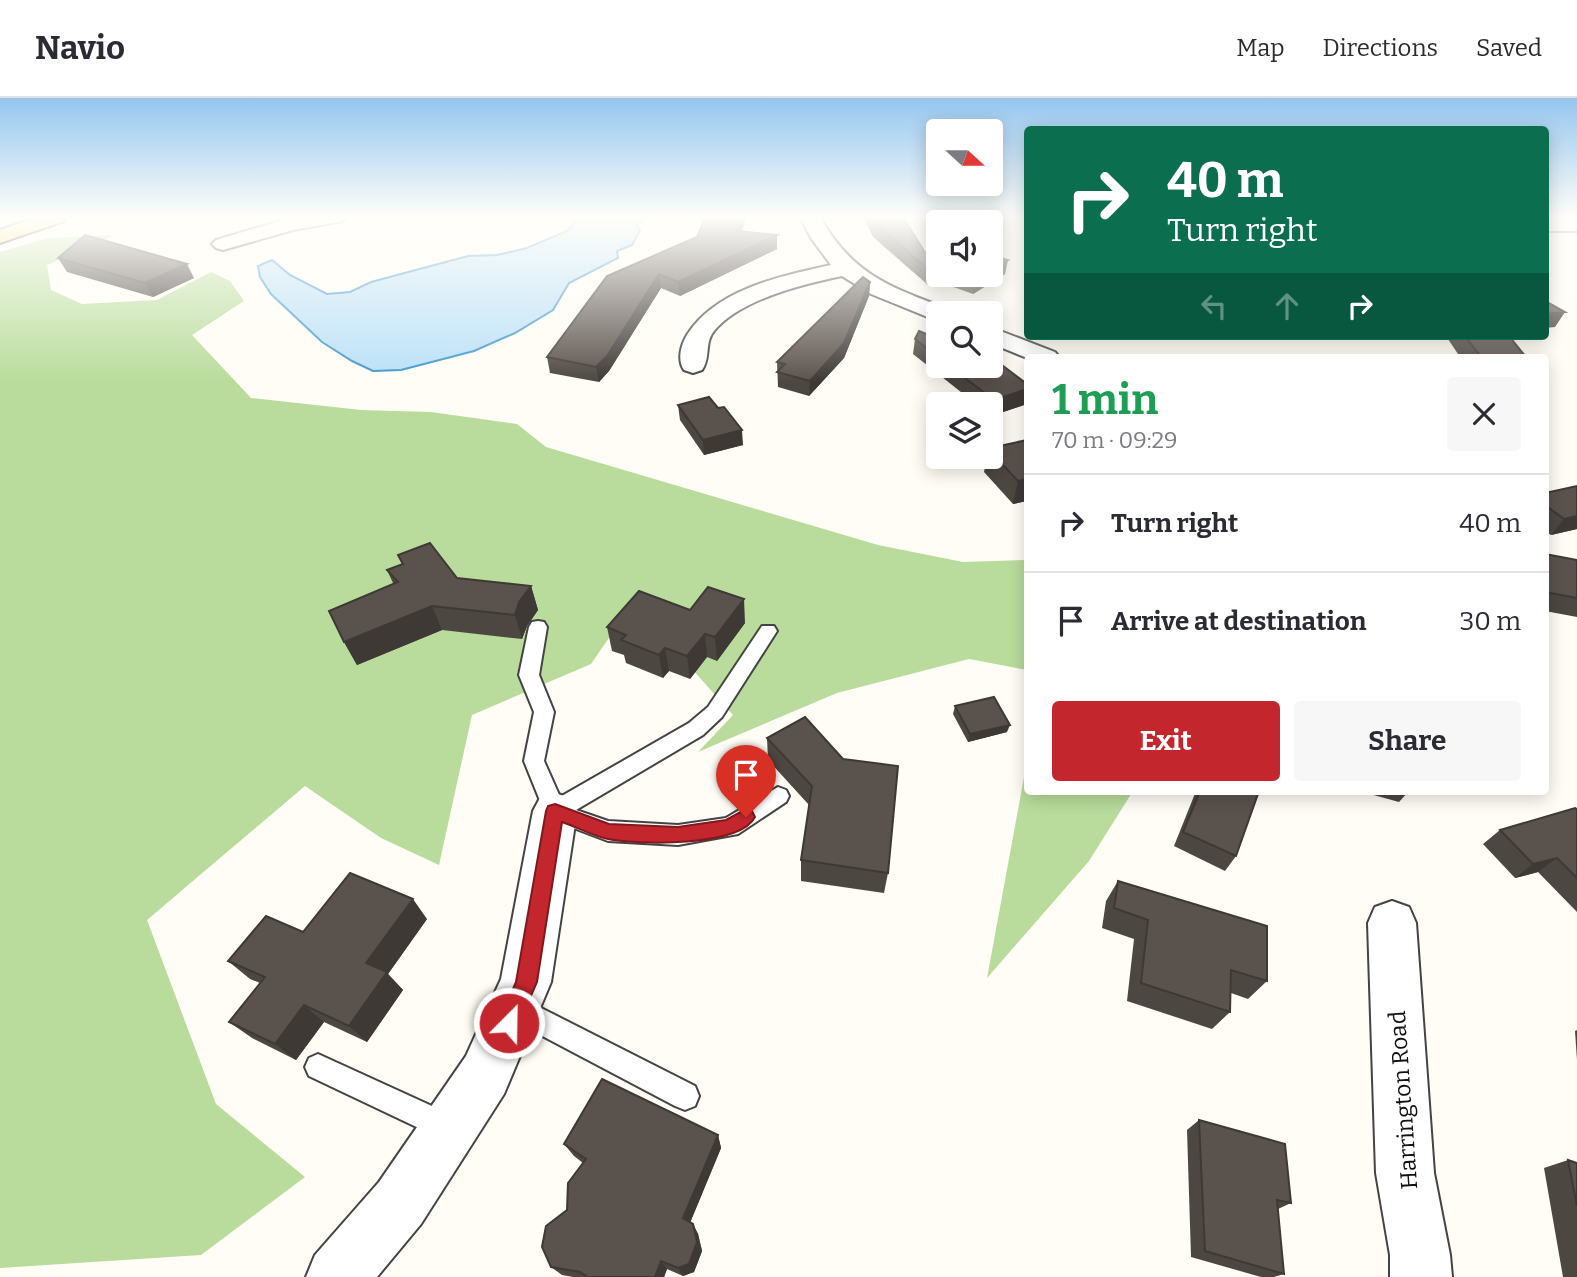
<!DOCTYPE html>
<html lang="en">
<head>
<meta charset="utf-8">
<style>
	:root { --surface:#fff; --page:#f7f7f7; --text:#2b2b33; --muted:#7c7c81; --line:#e1e1e2; --accent:#c4262e }
	body { margin:0; font-family:Bitter,serif; background:var(--page); color:var(--text); height:100vh; display:flex; flex-direction:column; font-size:26px; white-space:nowrap }
	* { box-sizing:border-box; margin:0 }
	p { font-size:23px; color:var(--muted) }
	.icon { flex:none; width:38px; height:38px; fill:none; stroke:currentColor; stroke-width:2; stroke-linecap:round; stroke-linejoin:round }
	.map { position:relative; flex:1; overflow:hidden }
	.sheet { position:absolute; left:1024px; top:256px; width:525px; height:441px; display:flex; flex-direction:column; background:var(--surface); border-radius:7px; box-shadow:0 4px 18px #0003 }
	.sheet>* { flex:none }
	.banner { position:absolute; left:1024px; top:28px; width:525px; height:214px; border-radius:7px; box-shadow:0 4px 18px #0003; background:#0b6e4f; color:#fff; overflow:hidden }
	.needle { width:46px; rotate:111deg }
	.buttons { position:absolute; left:926px; top:21px; display:grid; gap:14px }
	.buttons a { display:grid; place-items:center; width:77px; height:77px; border-radius:7px; background:var(--surface); box-shadow:0 4px 18px #0003; font-size:35px }
	.pin { position:absolute; display:grid; place-items:center; width:60px; height:60px; color:#fff; margin:-72px -30px; border-radius:50% 50% 50% 0; rotate:-45deg; box-shadow:0 0 7px #0007 }
	.pin .icon { rotate:45deg }
	.me { position:absolute; width:77px; margin:-38px; rotate:23deg; stroke-linejoin:round; filter:drop-shadow(0 0 5px #0008) }
	.turn { display:flex; align-items:center; gap:24px; height:147px; padding:0 28px; font-size:32px }
	.turn .icon { width:91px; height:91px; stroke-width:2.5 }
	.turn b { display:block; font-size:49px; line-height:60px }
	.lanes { display:flex; align-items:center; height:66px; padding:0 28px; background:#0003; justify-content:center; gap:35px; direction:ltr }
	.lanes .off { opacity:.35 }
	.round { display:grid; place-items:center; flex:none; width:74px; height:74px; border-radius:7px; background:var(--page) }
	.head { display:flex; align-items:center; justify-content:space-between; height:119px; padding:0 28px }
	h1 { font-size:42px; font-weight:700; line-height:52px; color:#1e9e55 }
	.cta { display:flex; gap:14px; margin-top:auto; padding:14px 28px }
	.cta a { flex:1; height:80px; border-radius:7px; background:var(--accent); color:#fff; font-size:28px; font-weight:700; line-height:80px; text-align:center }
	.cta a+a { background:var(--page); color:var(--text) }
	ul { padding:0; list-style:none }
	li { display:flex; align-items:center; gap:21px; height:98px; padding:0 28px; border-top:2px solid var(--line) }
	li div { flex:1 }
	li b { display:block; font-size:26px }
	li em { font-style:normal }
	header { display:flex; align-items:center; gap:42px; box-sizing:border-box; height:98px; padding:0 35px; background:var(--surface); border-bottom:2px solid var(--line) }
	header strong { font-size:33px }
	nav { display:flex; gap:38px; margin-inline-start:auto; font-size:24px }
	.map>svg:first-child { display:block }
	.forest { fill:#b9dc9c }
	.water { fill:#b9e0f7; stroke:#3f96cf; stroke-width:2 }
	.lines { fill:none; stroke-linecap:round; stroke-linejoin:round }
	.service-casing { stroke:#444; stroke-width:4 }
	.minor-casing { stroke:#444; stroke-width:4 }
	.primary-casing { stroke:#222; stroke-width:4 }
	.service { fill:#fff; fill-rule:evenodd }
	.minor { fill:#fff; fill-rule:evenodd }
	.primary { fill:#f9d66b; fill-rule:evenodd }
	.wall { fill:#4d4742 }
	.shaded-wall { fill:#3f3936 }
	.building { fill:#5a524d; stroke:#3f3936; stroke-width:2 }
	.route { fill:#c4262e; stroke:#7f191e; stroke-width:2 }
	.labels { text-anchor:middle; dominant-baseline:central; stroke-width:7; stroke-linejoin:round; paint-order:stroke }
	.near-street-label { font-size:23px; fill:#111; stroke:#fff }
</style>
</head>
<body>
<header>
<strong>Navio</strong>
<nav><a>Map</a><a>Directions</a><a>Saved</a></nav>
</header>
<div class="map">
<svg width="1577" height="1179" viewBox="0 0 1577 1179">
	<rect width="100%" height="100%" fill="#fffdf5"/>
	<g class="forest">
		<polygon points="115,137 47,167 51,192 82,206 157,202 211,174 230,183 244,203 192,237 251,300 361,312 431,314 517,326 546,349 878,447 963,464 1027,462 1027,572 969,561 837,595 698,654 733,617 675,552 620,524 591,566 472,617 439,767 381,740 305,688 147,822 216,1006 305,1079 201,1157 0,1170 0,154 48,140"/>
		<polygon points="1027,663 1027,693 1133,693 1089,763 987,880"/>
	</g>
	<polygon class="water" points="575,119 646,119 637,128 640,133 632,147 617,153 618,160 569,185 553,212 515,235 474,253 401,272 373,273 352,263 322,244 271,196 260,179 258,168 272,162 290,177 327,196 350,194 371,184 468,158 497,157 527,150 567,133 577,122"/>
	<g class="lines">
		<defs>
			<g id="service">
				<polygon points="538,523 544,524 547,529 539,577 554,614 544,663 560,699 689,625 708,609 762,528 774,528 777,533 722,619 703,637 576,712 608,723 678,727 726,720 778,689 786,692 789,698 786,704 738,736 678,747 608,743 547,720 524,663 534,614 519,577 529,529 532,524"/>
				<polygon points="513,902 543,911 695,988 699,998 695,1008 685,1012 675,1008 531,932 504,924 500,915 504,906"/>
				<polygon points="318,956 456,1019 460,1029 456,1039 446,1043 309,978 305,969 309,960"/>
			</g>
			<g id="minor">
				<polygon points="346,119 343,123 293,132 223,152 216,150 212,146 216,142 290,120"/>
				<path d="M800,119H820C851,175 889,189 946,210L950,215H938V222L930,220L871,196L842,178C804,186 740,201 714,233C704,245 711,260 702,272L693,275L684,272C677,262 681,247 687,237C716,191 781,178 831,167L811,140Z"/>
				<rect x="1545" y="121" width="32" height="12"/>
				<polygon points="990,229 1055,254 1059,259 1027,260 990,245"/>
				<polygon points="555,695 570,700 577,713 551,884 504,996 421,1126 377,1179 306,1179 315,1157 379,1084 466,958 501,881 533,713 540,700"/>
				<polygon points="1392,803 1409,809 1416,825 1434,1075 1450,1157 1452,1179 1390,1179 1390,1157 1376,1075 1368,825 1375,809"/>
			</g>
			<polygon id="primary" points="37,119 67,119 64,123 0,145 0,132"/>
		</defs>
		<use href="#service" class="service-casing"/>
		<use href="#minor" class="minor-casing"/>
		<use href="#primary" class="primary-casing"/>
		<use href="#service" class="service"/>
		<use href="#minor" class="minor"/>
		<use href="#primary" class="primary"/>
	</g>
	<g class="wall">
		<polygon points="746,119 742,134 777,137 777,151 680,198 661,190 609,273 599,284 550,275 547,259 607,178"/>
		<polygon points="863,119 903,119 934,169 933,183 928,187 873,139"/>
		<polygon points="58,160 194,180 153,199 67,174"/>
		<polygon points="938,167 938,177 1005,176 973,196 934,182 936,168"/>
		<polygon points="870,184 869,198 844,260 809,298 778,289 777,264"/>
		<polygon points="1446,238 1509,238 1526,259 1460,259"/>
		<polygon points="915,241 938,241 938,268 990,268 1027,286 1027,306 991,318 990,306 976,306 913,256"/>
		<polygon points="678,307 743,347 704,357 680,322"/>
		<polygon points="1027,342 1027,403 1013,406 984,374 987,359 990,359 990,350"/>
		<polygon points="1545,395 1577,431 1551,437 1545,433"/>
		<polygon points="1545,456 1577,462 1577,519 1545,513"/>
		<polygon points="398,457 457,480 531,488 538,512 527,528 522,541 442,532 357,567 344,544 393,485 387,472 402,466"/>
		<polygon points="690,512 745,525 717,563 707,559 690,581 669,573 663,580 626,565 624,557 612,553 607,529"/>
		<polygon points="955,608 1007,634 968,644 953,616"/>
		<polygon points="805,619 888,775 884,795 801,783 801,762 809,707 768,662 767,640"/>
		<polygon points="1196,693 1259,693 1236,758 1225,773 1174,748"/>
		<polygon points="1359,693 1409,693 1399,704"/>
		<polygon points="1577,711 1577,814 1538,774 1515,780 1483,746 1500,732"/>
		<polygon points="1118,783 1267,883 1248,901 1231,895 1230,914 1212,931 1127,903 1134,841 1102,830 1106,803"/>
		<polygon points="427,821 388,876 403,892 367,944 324,924 296,962 252,940 229,924 260,885 250,881 228,863 303,834"/>
		<polygon points="1577,932 1577,962 1575,933"/>
		<polygon points="1199,1022 1291,1105 1278,1111 1284,1176 1274,1179 1261,1179 1191,1159 1187,1032"/>
		<polygon points="718,1037 721,1050 690,1124 693,1126 698,1136 702,1153 694,1174 683,1178 667,1171 664,1179 573,1179 562,1177 551,1169 567,1112 583,1065 574,1058 564,1046"/>
		<polygon points="1568,1062 1577,1065 1577,1179 1563,1179 1544,1070"/>
	</g>
	<g class="shaded-wall">
		<polygon points="742,119 746,119 738,147 737,133"/>
		<polygon points="777,137 777,151 680,198 678,184"/>
		<polygon points="1008,162 1005,176 973,196 975,182 984,177 990,177 990,173"/>
		<polygon points="187,166 194,180 153,199 145,185"/>
		<polygon points="934,169 933,183 928,187 930,173"/>
		<polygon points="659,176 661,190 609,273 599,284 596,269"/>
		<polygon points="870,184 869,198 844,260 809,298 810,283"/>
		<polygon points="1565,214 1555,229 1545,230 1545,216"/>
		<polygon points="1027,291 1027,306 991,318 994,302"/>
		<polygon points="742,332 743,347 704,357 703,342"/>
		<polygon points="1027,381 1027,403 1013,406 1018,383"/>
		<polygon points="1577,418 1577,431 1551,437 1564,421"/>
		<polygon points="531,488 538,512 527,528 522,541 515,517 519,504"/>
		<polygon points="744,501 745,525 717,563 715,539"/>
		<polygon points="432,508 442,532 357,567 344,544"/>
		<polygon points="705,536 707,559 690,581 687,558"/>
		<polygon points="665,550 669,573 663,580 659,557"/>
		<polygon points="1010,627 1007,634 968,644 970,636"/>
		<polygon points="1557,760 1538,774 1515,780 1533,766"/>
		<polygon points="413,801 427,821 388,876 403,892 367,944 349,928 366,865"/>
		<polygon points="304,907 324,924 296,962 275,946"/>
		<polygon points="718,1037 721,1050 688,1130 683,1120"/>
		<polygon points="693,1126 698,1136 702,1153 694,1174 683,1178 678,1170"/>
		<polygon points="661,1163 667,1171 664,1179 655,1179"/>
	</g>
	<g class="building">
		<polygon points="705,119 742,119 737,133 777,137 678,184 659,176 607,258 596,269 547,259 607,178 697,139"/>
		<polygon points="871,119 903,119 934,169 930,173 874,125"/>
		<polygon points="85,137 187,166 145,185 58,160"/>
		<polygon points="990,157 1008,162 990,173"/>
		<polygon points="960,177 984,177 975,182"/>
		<polygon points="863,179 870,184 844,245 810,283 777,274 785,266 777,264"/>
		<polygon points="1545,203 1565,214 1545,216"/>
		<polygon points="919,233 938,241 938,259 915,241"/>
		<polygon points="1465,238 1509,238 1526,259 1481,259"/>
		<polygon points="990,263 1003,268 1027,286 1027,291 994,302 949,268 990,268"/>
		<polygon points="709,299 718,310 724,309 742,332 703,342 678,307"/>
		<polygon points="1027,342 1027,381 1018,383 990,353 990,350"/>
		<polygon points="1577,388 1577,418 1564,421 1545,407 1545,395"/>
		<polygon points="430,445 457,480 531,488 519,504 515,517 432,508 344,544 329,513 398,484 387,472 403,466 398,457"/>
		<polygon points="1545,456 1577,462 1577,500 1545,494"/>
		<polygon points="708,489 744,501 715,539 705,536 687,558 665,550 659,557 621,542 626,537 607,529 639,493 690,512"/>
		<polygon points="994,599 1010,627 970,636 955,608"/>
		<polygon points="805,619 843,661 898,668 888,775 801,762 812,688 767,640"/>
		<polygon points="1200,693 1259,693 1236,758 1183,734"/>
		<polygon points="1575,710 1577,711 1577,780 1557,760 1533,766 1500,732"/>
		<polygon points="350,775 413,801 366,865 387,874 349,928 304,907 275,946 229,924 265,879 228,863 266,818 303,834"/>
		<polygon points="1118,783 1267,828 1267,883 1231,872 1230,914 1141,885 1148,822 1114,810"/>
		<polygon points="602,981 718,1037 683,1120 693,1126 697,1144 689,1166 678,1170 661,1163 655,1179 588,1179 580,1174 551,1169 542,1149 546,1128 567,1112 568,1085 586,1061 564,1046"/>
		<polygon points="1199,1022 1285,1046 1291,1105 1277,1102 1284,1176 1205,1153"/>
		<polygon points="1568,1062 1577,1065 1577,1108"/>
	</g>
	<linearGradient id="sky" x2="0" y2="1"><stop stop-color="#95c6ee"/><stop offset="0.42" stop-color="#fffefa"/><stop offset="1" stop-color="#fffefa" stop-opacity="0"/></linearGradient>
	<rect width="1577" height="284" fill="url(#sky)"/>
	<path class="route" d="M555,706L609,726L678,729L726,722L746,711L752,713L755,719C740,749 638,747 608,741C593,738 577,729 562,724L537,884L516,932L509,935L501,932L498,925L516,884L546,713L548,708Z"/>
	<g class="labels">
		<g class="near-street-label">
			<text transform="translate(1403 1002) rotate(-94)">Harrington Road</text>
		</g>
	</g>
</svg>
<div class="buttons">
<a><svg class="needle" viewBox="-14 -14 28 28"><path d="M0-13l5 13h-10z" fill="#e53935"/><path d="M0 13l5-13h-10z" fill="#7c7c81"/></svg></a>
<a><svg class="icon" aria-label="sound" viewBox="0 0 24 24"><path d="M4 9h4l5-4v14l-5-4H4zM17 9q2 3 0 6"/></svg></a>
<a><svg class="icon" aria-label="search" viewBox="0 0 24 24"><circle cx="10" cy="10" r="6"/><path d="M15 15l6 6"/></svg></a>
<a><svg class="icon" aria-label="layers" viewBox="0 0 24 24"><path d="M12 4l9 5-9 5-9-5zM3 14l9 5 9-5"/></svg></a>
</div>
<div class="pin" style="left:746px;top:719px;background:#d93025"><svg class="icon" aria-label="arrive" viewBox="0 0 24 24"><path d="M6 21V4h12l-3 4 3 4H6"/></svg></div>
<svg class="me" style="left:509px;top:925px" viewBox="-20 -20 40 40"><circle r="17" fill="#c4262e" stroke="#fff" stroke-width="3"/><path d="M0-11L8 9 0 5-8 9z" fill="#fff"/></svg>
<div class="banner">
<div class="turn"><svg class="icon" aria-label="right" viewBox="0 0 24 24"><path d="M7 20v-9h11M14 6l5 5-5 5"/></svg><div><b>40 m</b>Turn right</div></div>
<div class="lanes"><svg class="icon off" aria-label="left" viewBox="0 0 24 24"><path d="M17 20v-9H6M10 6l-5 5 5 5"/></svg><svg class="icon off" aria-label="ahead" viewBox="0 0 24 24"><path d="M12 20V5M6 11l6-6 6 6"/></svg><svg class="icon" aria-label="right" viewBox="0 0 24 24"><path d="M7 20v-9h11M14 6l5 5-5 5"/></svg></div>
</div>
<section class="sheet">
<div class="head"><div><h1>1 min</h1><p>70 m · 09:29</p></div><a class="round"><svg class="icon" aria-label="close" viewBox="0 0 24 24"><path d="M6 6l12 12M18 6L6 18"/></svg></a></div>
<ul>
<li><svg class="icon" aria-label="right" viewBox="0 0 24 24"><path d="M7 20v-9h11M14 6l5 5-5 5"/></svg><div><b>Turn right</b></div><em>40 m</em></li>
<li><svg class="icon" aria-label="arrive" viewBox="0 0 24 24"><path d="M6 21V4h12l-3 4 3 4H6"/></svg><div><b>Arrive at destination</b></div><em>30 m</em></li>
</ul>
<div class="cta"><a>Exit</a><a>Share</a></div>
</section>
</div>
</body>
</html>
